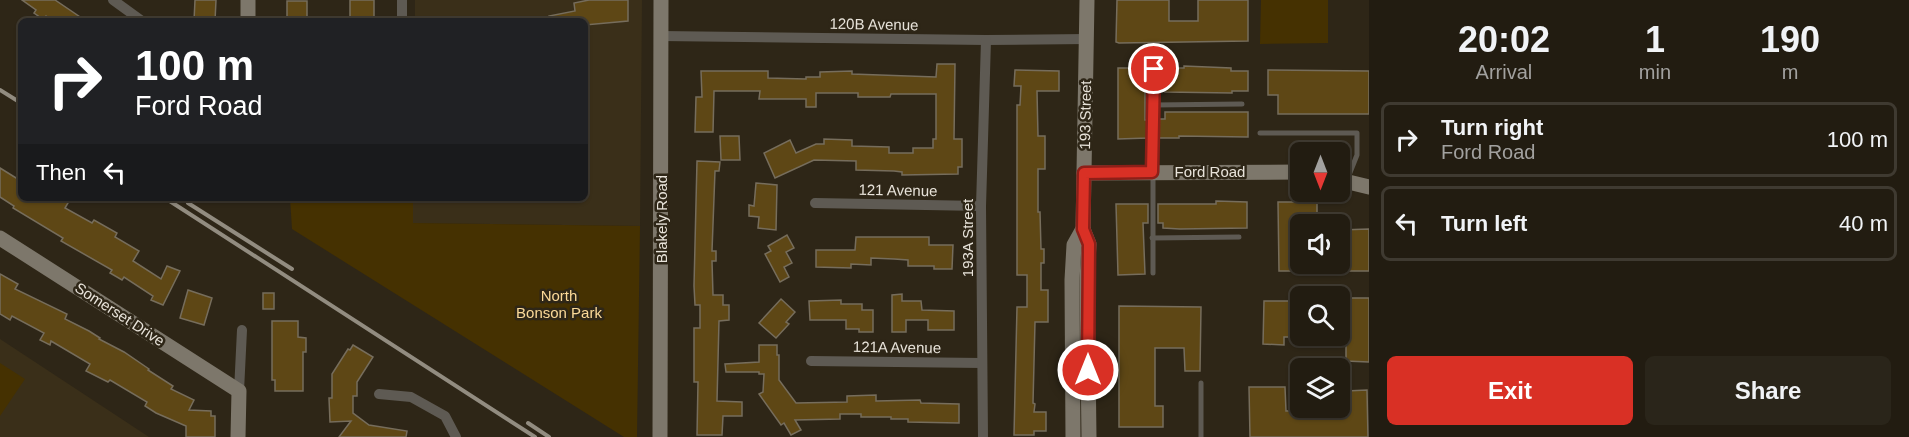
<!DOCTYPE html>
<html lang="en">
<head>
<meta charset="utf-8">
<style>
	:root { --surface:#221c11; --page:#2a251a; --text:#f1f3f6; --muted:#a2a19f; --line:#3f3a31; --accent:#d93025 }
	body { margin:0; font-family:Arial,sans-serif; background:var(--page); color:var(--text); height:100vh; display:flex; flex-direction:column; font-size:22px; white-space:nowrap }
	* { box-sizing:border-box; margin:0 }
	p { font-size:20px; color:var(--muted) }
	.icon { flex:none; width:33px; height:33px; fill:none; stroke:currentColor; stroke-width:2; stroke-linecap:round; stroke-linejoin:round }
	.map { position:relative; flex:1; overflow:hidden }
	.side { display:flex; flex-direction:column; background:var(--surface); width:540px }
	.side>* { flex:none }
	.guide { position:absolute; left:18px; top:18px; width:570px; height:183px; border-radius:9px; box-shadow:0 2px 4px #0004,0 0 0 2px var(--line); background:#202124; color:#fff; overflow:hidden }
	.needle { width:39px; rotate:180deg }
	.buttons { position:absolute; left:1290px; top:142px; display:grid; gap:12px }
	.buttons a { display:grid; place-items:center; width:60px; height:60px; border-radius:9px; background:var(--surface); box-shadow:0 2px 4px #0004,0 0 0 2px var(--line); font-size:30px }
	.pin { position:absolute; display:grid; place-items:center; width:51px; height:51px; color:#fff; margin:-26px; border:3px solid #fff; border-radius:50%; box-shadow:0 2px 6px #0007 }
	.me { position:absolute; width:66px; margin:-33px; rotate:0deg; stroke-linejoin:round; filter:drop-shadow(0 0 4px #0008) }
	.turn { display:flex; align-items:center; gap:21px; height:126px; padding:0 18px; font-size:27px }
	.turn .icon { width:78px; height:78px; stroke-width:2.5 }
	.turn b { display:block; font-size:42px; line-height:51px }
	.then { display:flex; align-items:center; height:57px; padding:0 18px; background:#0003; gap:12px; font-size:22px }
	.eta { display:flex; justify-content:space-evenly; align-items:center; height:102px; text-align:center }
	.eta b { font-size:36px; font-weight:600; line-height:42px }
	.cta { display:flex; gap:12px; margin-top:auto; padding:12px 18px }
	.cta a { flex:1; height:69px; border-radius:9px; background:var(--accent); color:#fff; font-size:24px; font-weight:600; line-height:69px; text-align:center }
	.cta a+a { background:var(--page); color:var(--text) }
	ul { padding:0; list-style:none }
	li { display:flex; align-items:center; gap:18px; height:75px; margin:0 12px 9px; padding:0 6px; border:3px solid var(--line); border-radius:9px }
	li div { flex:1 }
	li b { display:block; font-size:22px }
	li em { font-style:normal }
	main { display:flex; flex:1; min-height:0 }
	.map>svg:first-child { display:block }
	.built { fill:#3a2f19 }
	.green { fill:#453101 }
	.building { fill:#5e4715; stroke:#766d5c; stroke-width:1.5 }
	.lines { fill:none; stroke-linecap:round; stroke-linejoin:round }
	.lane { stroke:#5e5a53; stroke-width:5 }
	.street { stroke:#5e5a53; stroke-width:10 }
	.secondary { stroke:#7d776b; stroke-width:15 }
	.rail { stroke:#928c80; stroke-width:4 }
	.route-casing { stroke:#8d1f18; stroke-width:15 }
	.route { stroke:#d93025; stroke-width:10 }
	.labels { text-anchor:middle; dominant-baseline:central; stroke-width:5; stroke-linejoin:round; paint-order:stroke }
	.street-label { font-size:15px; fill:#e8e3da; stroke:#2e2617 }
	.park-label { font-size:15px; fill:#fbd998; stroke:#2e2617 }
</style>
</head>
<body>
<main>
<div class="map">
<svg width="1369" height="437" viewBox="0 0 1369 437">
	<rect width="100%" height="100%" fill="#2e2617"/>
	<g class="built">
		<polygon points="415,0 642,0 640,226 413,223 413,198 585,198 585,21 415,21"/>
		<polygon points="0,339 149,437 0,437"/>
	</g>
	<g class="green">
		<polygon points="1261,0 1328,0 1328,43 1260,44"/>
		<polygon points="290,198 413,198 413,223 640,226 637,437 624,437 292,229"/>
		<polygon points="0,363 25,379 0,416"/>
	</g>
	<g class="building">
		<polygon points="22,0 55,0 86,21 54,21 46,16 44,20 34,13 36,10"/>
		<polygon points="195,0 216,0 215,21 194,21"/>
		<rect x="350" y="0" width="24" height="21"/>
		<polygon points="589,0 628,0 628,21 585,25 585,21 550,21 549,16 575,11 574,3"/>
		<polygon points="1117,0 1169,0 1169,21 1198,21 1198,0 1248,0 1248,41 1119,43 1116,42"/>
		<rect x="287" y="1" width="20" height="20"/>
		<polygon points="937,64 955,64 954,139 962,139 962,167 958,167 958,174 902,175 902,172 894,171 856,170 856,161 814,160 775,178 764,153 790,140 796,153 816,144 824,144 824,139 852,140 852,146 889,147 889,153 913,153 913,148 933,148 933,139 936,139 936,94 891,94 890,97 858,97 858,93 816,93 816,107 806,107 806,99 759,99 760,91 714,91 713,132 695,132 696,97 702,97 701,71 768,71 768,78 806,79 806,77 820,77 820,72 852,71 852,74 936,77"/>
		<polygon points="1184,66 1231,68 1231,71 1248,71 1248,91 1232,91 1232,93 1165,92 1165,87 1158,86 1159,68 1184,68"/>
		<polygon points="1118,68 1149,68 1149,86 1145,86 1145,120 1148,120 1148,138 1118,139"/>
		<polygon points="1015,70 1059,71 1059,91 1037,91 1038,136 1045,136 1045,169 1038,169 1038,212 1040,212 1041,249 1044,249 1044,263 1041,263 1041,290 1048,290 1048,322 1035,322 1033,403 1035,404 1034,412 1046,412 1046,431 1034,431 1034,435 1014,435 1017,307 1027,307 1027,275 1017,275 1017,105 1020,105 1021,86 1014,86"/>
		<polygon points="1268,70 1369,71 1369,114 1278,114 1278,95 1268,95"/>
		<polygon points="1165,112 1248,112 1248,137 1179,136 1179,138 1158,138 1158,119 1165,119"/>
		<polygon points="720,136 739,136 740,160 721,160"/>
		<polygon points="697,161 720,162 719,171 715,171 712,251 716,251 716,261 712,261 713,295 723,295 723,305 729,305 729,320 719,321 717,401 742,402 742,416 723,416 722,435 697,435 698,382 694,382 694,328 700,328 700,305 695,305 694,286"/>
		<polygon points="0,168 21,181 21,198 61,198 68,203 65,208 92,223 94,220 117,233 115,237 139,251 133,261 161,279 167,266 180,271 163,305 151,300 153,296 124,277 122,280 110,273 112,270 61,241 63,238 13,208 14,206 0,197"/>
		<polygon points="756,183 777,185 776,230 758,228 759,217 749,216 749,205 754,206"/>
		<polygon points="1216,201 1247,202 1247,228 1180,229 1163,228 1163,223 1158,223 1158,204 1216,204"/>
		<polygon points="1278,202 1317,202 1317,225 1300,225 1300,271 1279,271"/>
		<polygon points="1116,204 1148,204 1148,223 1143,223 1145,274 1118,275"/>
		<polygon points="1369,229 1369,271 1340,271 1340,230"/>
		<polygon points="787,235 794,248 786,252 792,263 784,267 789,277 780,282 765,254 771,251 768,246"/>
		<polygon points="856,237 929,237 929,245 953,245 952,269 934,269 934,266 908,266 908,260 894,259 871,258 871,265 851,264 851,268 816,267 816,250 855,250"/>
		<polygon points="0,274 18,284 15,289 67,314 65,319 89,331 100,338 99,339 124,352 149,369 148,370 173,386 171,389 194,400 189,410 211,411 211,416 215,416 215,437 186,437 186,426 156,413 145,406 147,402 110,380 108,382 86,371 90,364 51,341 50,345 40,340 44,333 12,316 10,320 0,314"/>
		<polygon points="188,290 212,298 204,325 180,318"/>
		<rect x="263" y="293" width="11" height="16"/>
		<polygon points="902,294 902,301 921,301 922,310 954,311 954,330 928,330 928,320 906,320 906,332 892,332 892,295"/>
		<polygon points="1340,298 1369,298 1369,362 1346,361 1346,337 1340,337"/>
		<polygon points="781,299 795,312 786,322 789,324 776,338 759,323"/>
		<polygon points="841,300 841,304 862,304 862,310 873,310 873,332 859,332 859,329 846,329 846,320 810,320 809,301"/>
		<polygon points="1264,301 1300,301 1300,337 1284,337 1284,345 1263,344"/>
		<polygon points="1119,306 1201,307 1200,371 1185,371 1184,348 1155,348 1155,406 1163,406 1163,427 1119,427"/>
		<polygon points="272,321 298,321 298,337 306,338 306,352 303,352 303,391 275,391 275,380 272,380"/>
		<polygon points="353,345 373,357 357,382 357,396 353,396 353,413 369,425 407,431 406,437 339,437 351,421 330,422 329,398 332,398 332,374 348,349 350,350"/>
		<polygon points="759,345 777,345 777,355 779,355 779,380 796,403 847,402 847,396 876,395 876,401 920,400 921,403 959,404 959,423 908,422 908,419 891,419 891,417 861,417 861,414 840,414 840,419 795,420 801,430 791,435 784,423 781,425 759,394 763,392 764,374 759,374 759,372 726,372 725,364 759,362"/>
		<polygon points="1249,387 1285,387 1286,411 1346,410 1346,391 1367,390 1368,437 1250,437"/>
	</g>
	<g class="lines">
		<g class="lane">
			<polyline points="1154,69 1153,105 1242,104"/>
			<polyline points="1153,105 1153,273"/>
			<polyline points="1260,133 1357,133 1357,155 1347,180"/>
			<polyline points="1152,238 1239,237"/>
			<polyline points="1201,437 1201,383"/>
		</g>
		<g class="street">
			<polyline points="113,0 142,21"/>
			<polyline points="402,21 402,0"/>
			<polyline points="661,36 986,40 1087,39"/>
			<polyline points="815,203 981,206"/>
			<polyline points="811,361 982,363"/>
			<polyline points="239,391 242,330"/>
			<polyline points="379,394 411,397 445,416 456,437"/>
			<polyline points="983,437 981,206 986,40"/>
		</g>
		<g class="secondary">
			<polyline points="1087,0 1083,229 1089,244 1087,280 1089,437"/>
			<polyline points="248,21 248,0"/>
			<polyline points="1084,173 1300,172"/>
			<polyline points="1340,180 1369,187"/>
			<polyline points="0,238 239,391 238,437"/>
			<polyline points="660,437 661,0"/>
			<polyline points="1073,437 1072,280 1074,245 1083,229"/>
		</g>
		<g class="rail">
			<polyline points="0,90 21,103"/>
			<polyline points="165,198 535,437"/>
			<polyline points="188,203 292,269"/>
			<polyline points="528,423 549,437"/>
		</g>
	</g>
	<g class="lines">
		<defs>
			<polyline id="route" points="1088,370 1089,244 1083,229 1084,173 1152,172 1154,69"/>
		</defs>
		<use href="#route" class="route-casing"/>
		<use href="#route" class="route"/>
	</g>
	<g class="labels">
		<g class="street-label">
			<text transform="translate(874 24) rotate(1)">120B Avenue</text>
			<text transform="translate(1085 115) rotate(-89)">193 Street</text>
			<text x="1210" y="171">Ford Road</text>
			<text transform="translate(898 190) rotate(1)">121 Avenue</text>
			<text transform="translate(661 219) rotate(-90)">Blakely Road</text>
			<text transform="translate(967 238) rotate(-90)">193A Street</text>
			<text transform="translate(120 314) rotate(33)">Somerset Drive</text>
			<text transform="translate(897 347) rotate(1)">121A Avenue</text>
		</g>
		<g class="park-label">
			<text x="559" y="295">North<tspan x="559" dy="17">Bonson Park</tspan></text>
		</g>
	</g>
</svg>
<div class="buttons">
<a><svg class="needle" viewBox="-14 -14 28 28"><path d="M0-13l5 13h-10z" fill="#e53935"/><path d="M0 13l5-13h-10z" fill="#a2a19f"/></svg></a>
<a><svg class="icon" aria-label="sound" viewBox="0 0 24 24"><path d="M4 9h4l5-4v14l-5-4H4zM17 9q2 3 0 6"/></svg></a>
<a><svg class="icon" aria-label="search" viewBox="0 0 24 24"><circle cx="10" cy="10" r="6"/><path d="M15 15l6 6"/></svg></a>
<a><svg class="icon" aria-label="layers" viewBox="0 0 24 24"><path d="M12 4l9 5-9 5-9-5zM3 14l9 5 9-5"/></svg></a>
</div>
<div class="pin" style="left:1154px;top:69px;background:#d93025"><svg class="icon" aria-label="arrive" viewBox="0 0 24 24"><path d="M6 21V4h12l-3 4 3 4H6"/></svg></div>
<svg class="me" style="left:1088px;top:370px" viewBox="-20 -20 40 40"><circle r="17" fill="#d93025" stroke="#fff" stroke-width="3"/><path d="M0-11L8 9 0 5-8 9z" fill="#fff"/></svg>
<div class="guide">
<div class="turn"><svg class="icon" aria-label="right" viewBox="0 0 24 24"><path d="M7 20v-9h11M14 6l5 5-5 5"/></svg><div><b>100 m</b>Ford Road</div></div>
<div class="then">Then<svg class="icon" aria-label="left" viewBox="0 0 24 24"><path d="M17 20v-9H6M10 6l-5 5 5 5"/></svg></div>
</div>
</div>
<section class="side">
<div class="eta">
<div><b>20:02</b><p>Arrival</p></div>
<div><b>1</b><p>min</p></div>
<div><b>190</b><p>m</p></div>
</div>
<ul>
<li><svg class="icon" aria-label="right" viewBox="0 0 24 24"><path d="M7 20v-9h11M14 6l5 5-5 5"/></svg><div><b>Turn right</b><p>Ford Road</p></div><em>100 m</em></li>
<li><svg class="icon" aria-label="left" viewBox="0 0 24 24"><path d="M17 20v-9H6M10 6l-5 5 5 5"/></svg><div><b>Turn left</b></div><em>40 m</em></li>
</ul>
<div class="cta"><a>Exit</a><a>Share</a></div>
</section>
</main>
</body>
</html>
